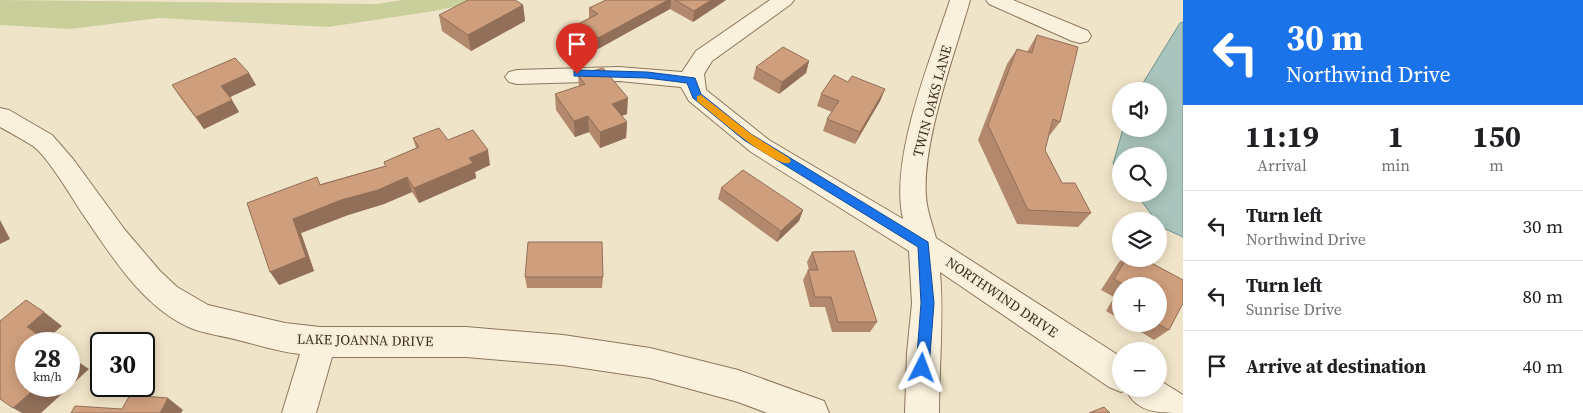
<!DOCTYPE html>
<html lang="en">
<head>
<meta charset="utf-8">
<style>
	:root { --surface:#fff; --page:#f2f2f2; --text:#202124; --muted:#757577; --line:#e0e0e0 }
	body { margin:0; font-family:"Source Serif 4",serif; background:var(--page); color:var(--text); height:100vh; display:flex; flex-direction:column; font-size:19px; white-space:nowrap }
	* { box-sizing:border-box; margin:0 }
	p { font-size:16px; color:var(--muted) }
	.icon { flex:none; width:28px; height:28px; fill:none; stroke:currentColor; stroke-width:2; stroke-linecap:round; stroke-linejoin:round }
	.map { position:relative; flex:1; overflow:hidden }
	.details { display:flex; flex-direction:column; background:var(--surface); width:400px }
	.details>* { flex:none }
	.banner { background:#1a73e8; color:#fff; overflow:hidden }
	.buttons { position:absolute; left:1112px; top:82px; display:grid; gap:10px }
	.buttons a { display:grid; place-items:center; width:55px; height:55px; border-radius:50%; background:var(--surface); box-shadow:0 2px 12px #0003; font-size:25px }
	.speed { position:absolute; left:15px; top:332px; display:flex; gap:10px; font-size:25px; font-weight:700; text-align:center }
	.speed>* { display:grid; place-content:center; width:65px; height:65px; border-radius:50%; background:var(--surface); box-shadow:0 2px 12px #0003; line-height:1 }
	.speed small { font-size:12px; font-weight:400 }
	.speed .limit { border:2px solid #111; border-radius:8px; background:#fff; color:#111 }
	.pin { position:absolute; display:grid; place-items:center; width:42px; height:42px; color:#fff; margin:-51px -21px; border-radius:50% 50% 50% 0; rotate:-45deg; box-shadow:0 0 5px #0007 }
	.pin .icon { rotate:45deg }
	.me { position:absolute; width:55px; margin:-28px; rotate:3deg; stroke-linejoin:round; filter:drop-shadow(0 0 4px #0008) }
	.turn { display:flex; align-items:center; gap:18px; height:105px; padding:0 20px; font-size:22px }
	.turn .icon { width:65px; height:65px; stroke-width:2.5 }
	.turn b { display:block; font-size:35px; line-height:42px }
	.eta { display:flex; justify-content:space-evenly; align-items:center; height:85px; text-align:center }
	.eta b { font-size:30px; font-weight:700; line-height:35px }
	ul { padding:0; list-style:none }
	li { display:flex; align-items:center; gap:15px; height:70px; padding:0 20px; border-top:1px solid var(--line) }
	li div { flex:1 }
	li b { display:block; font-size:19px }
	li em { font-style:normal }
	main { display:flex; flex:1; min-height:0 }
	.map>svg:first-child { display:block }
	.green { fill:#c9cf9b }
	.water { fill:#a9c4bc; stroke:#6f938a }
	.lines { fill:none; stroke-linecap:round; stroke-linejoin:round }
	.minor-casing { stroke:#8d765c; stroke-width:2 }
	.minor { fill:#faf1dc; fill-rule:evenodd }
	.wall { fill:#b2896c }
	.shaded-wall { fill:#916f58 }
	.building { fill:#cf9f7d; stroke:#916f58 }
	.route { fill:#1a73e8; stroke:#114b97 }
	.slow { fill:#f59e0b }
	.labels { text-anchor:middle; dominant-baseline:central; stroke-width:4.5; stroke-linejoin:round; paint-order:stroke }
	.street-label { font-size:14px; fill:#3d2e20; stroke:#f7eed8 }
</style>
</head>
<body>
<main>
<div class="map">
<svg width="1183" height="413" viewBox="0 0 1183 413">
	<rect width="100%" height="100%" fill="#f0e4c8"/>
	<polygon class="green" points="0,0 377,4 402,0 487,0 434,11 328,27 159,18 70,29 0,25"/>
	<polygon class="water" points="1183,22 1183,237 1161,227 1136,194 1159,194 1159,156 1121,156 1121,174 1113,164 1123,129 1159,129 1159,91 1138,91 1180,23"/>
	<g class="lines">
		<defs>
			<g id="minor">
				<path d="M770,0H794L791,4L712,61L704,74L706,90L769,140L903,219C889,158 931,59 950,0H970C955,54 918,151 927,205C929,216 933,227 936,238L1121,357V389H1159V380L1183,395V413C1159,413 1137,413 1126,390L1121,392L1109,387L940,272C944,318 939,366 939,413H905L907,353L912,303L909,251L751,152L689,101L681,87L619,81L517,84L509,82L505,77L509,72L517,70L619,67L682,72L696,51Z"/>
				<polygon points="986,0 1013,0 1088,31 1091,36 1088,41 1080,43 1072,41 989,4"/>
				<path d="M0,108L9,110L52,135L73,159L125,230L160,271L177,287L208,305L285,323L320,327H466L563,335L650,348L738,370L824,401L829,413H767L738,402L650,378L563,365L466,357H332L316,413H282L300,354C279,352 258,345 238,340C223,336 207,334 193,329C144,309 113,258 84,216C72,198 49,158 33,146C22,139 11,133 0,127Z"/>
			</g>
		</defs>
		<use href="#minor" class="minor-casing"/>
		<use href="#minor" class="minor"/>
	</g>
	<g class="wall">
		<polygon points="606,0 726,0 693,22 670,9 598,49 578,36 578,24 589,18 589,8"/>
		<polygon points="523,5 525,21 471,51 442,31 439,15"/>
		<polygon points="1037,35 1060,122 1049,136 1045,150 1062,183 1091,213 1078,227 1017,224 978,140 1007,64 1017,49 1027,52"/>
		<polygon points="809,61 806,73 779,94 753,79 756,67"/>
		<polygon points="578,75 627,114 622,116 627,122 626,138 600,148 589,132 575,137 556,110 555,94 579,86"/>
		<polygon points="848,82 885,89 880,101 855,144 823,131 827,119 832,112 817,106 821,94"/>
		<polygon points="172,85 256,85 230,97 239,112 204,129 180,97"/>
		<polygon points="413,138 448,140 490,165 475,172 476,178 419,203 412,192 384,204 348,215 301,233 314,271 279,285 321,184 385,166 384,162 416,148"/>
		<polygon points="721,188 803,210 799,221 777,242 718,199"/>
		<polygon points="812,252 877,322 870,332 832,332 825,307 810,307 803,280 808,270 809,270 807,262"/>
		<polygon points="1123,259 1144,259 1183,280 1183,303 1169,330 1154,340 1128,324 1159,324 1159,286 1121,286 1121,320 1106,311 1114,297 1101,290 1119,262"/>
		<polygon points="525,277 603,277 602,288 527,288"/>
	</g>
	<g class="shaded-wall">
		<polygon points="668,0 671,0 670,9 598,49 598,38"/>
		<polygon points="711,0 726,0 693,22 694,11"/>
		<polygon points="523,5 525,21 471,51 468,35"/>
		<polygon points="809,61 806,73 779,94 782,82"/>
		<polygon points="249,73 256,85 228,98 221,86"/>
		<polygon points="885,89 880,101 855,144 860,132"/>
		<polygon points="628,98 627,114 611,119 612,104"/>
		<polygon points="232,100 239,112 204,129 196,117"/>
		<polygon points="588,116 589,132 575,137 574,121"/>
		<polygon points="627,122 626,138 600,148 600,132"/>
		<polygon points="488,150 490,165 475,172 476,178 419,203 414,188 469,158"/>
		<polygon points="407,177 412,192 384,204 348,215 301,233 314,271 279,285 270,272 293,219 341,200"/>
		<polygon points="803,210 799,221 777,242 781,231"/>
		<polygon points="0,220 10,239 0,244"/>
		<polygon points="44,312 62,326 46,340 27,327"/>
		<polygon points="71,357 89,369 41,413 22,413 13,408 38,386 69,386 69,359"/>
		<polygon points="168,398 183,410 181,413 160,413"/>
	</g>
	<g class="building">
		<polygon points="468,0 515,0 523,5 468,35 439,15"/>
		<polygon points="606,0 668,0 598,38 578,24 598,14 589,8"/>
		<polygon points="675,0 711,0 694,11"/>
		<polygon points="1037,35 1078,47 1060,122 1053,119 1045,150 1062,183 1075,183 1091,213 1028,210 988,125 1017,49 1032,53"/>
		<polygon points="783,47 809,61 782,82 756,67"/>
		<polygon points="235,58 249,73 221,86 232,100 196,117 172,85"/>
		<polygon points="603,68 628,98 612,104 627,122 600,132 588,116 574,121 555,94 585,84 578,75"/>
		<polygon points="834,75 848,82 852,76 885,89 860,132 827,119 839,101 821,94"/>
		<polygon points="439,128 448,140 473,130 488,150 469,158 473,163 414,188 407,177 378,190 341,200 293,219 306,257 270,272 247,203 317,177 320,185 386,166 384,162 419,147 413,138"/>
		<polygon points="743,170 803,210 781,231 721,188"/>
		<polygon points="528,242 602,242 603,277 525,277"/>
		<polygon points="854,251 877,322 838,322 831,297 815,297 808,270 818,270 812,252"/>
		<polygon points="1126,259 1144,259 1183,280 1183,303 1169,330 1158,324 1159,286 1126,286 1114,279"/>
		<polygon points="26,300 44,312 27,327 52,344 26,344 26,386 38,386 13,408 0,399 0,321"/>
		<polygon points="130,395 168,398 160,413 71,413 75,406 122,409"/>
		<polygon points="1104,407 1110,413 1089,413"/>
	</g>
	<polygon class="route" points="577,70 647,72 695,78 701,94 751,134 928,242 934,303 929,368 927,372 922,374 918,372 916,368 921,303 918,247 744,140 693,98 687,83 647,78 574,76 574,71"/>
	<path class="slow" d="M701,95L751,134L789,158L791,161L789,163C775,168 711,112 697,101V96Z"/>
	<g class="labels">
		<g class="street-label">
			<text transform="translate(932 101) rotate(-75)">TWIN OAKS LANE</text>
			<text transform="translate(1002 297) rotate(34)">NORTHWIND DRIVE</text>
			<text transform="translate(365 340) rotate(1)">LAKE JOANNA DRIVE</text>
		</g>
	</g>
</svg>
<div class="buttons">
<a><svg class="icon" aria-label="sound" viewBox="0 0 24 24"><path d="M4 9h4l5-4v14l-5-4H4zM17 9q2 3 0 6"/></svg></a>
<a><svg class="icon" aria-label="search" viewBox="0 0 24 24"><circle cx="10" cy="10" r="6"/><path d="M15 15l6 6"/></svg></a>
<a><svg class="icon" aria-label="layers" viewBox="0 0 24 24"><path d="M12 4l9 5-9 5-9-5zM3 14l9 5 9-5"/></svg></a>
<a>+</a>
<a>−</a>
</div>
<div class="speed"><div>28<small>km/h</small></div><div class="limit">30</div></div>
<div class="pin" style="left:577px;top:74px;background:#d93025"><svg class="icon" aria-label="arrive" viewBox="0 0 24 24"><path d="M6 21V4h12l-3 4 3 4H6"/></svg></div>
<svg class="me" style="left:922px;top:368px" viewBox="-20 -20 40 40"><path d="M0-17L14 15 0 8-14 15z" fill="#1a73e8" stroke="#fff" stroke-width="4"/></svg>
</div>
<section class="details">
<div class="banner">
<div class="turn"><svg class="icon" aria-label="left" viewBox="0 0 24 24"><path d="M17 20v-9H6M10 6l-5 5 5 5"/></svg><div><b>30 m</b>Northwind Drive</div></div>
</div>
<div class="eta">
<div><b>11:19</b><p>Arrival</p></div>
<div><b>1</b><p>min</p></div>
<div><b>150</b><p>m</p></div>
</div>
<ul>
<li><svg class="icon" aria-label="left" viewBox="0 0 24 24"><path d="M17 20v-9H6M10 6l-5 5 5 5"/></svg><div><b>Turn left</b><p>Northwind Drive</p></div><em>30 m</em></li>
<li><svg class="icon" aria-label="left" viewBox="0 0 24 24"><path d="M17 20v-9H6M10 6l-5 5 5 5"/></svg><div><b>Turn left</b><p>Sunrise Drive</p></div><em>80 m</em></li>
<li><svg class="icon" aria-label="arrive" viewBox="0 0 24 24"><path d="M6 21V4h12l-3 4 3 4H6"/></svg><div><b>Arrive at destination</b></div><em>40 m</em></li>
</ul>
</section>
</main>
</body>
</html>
